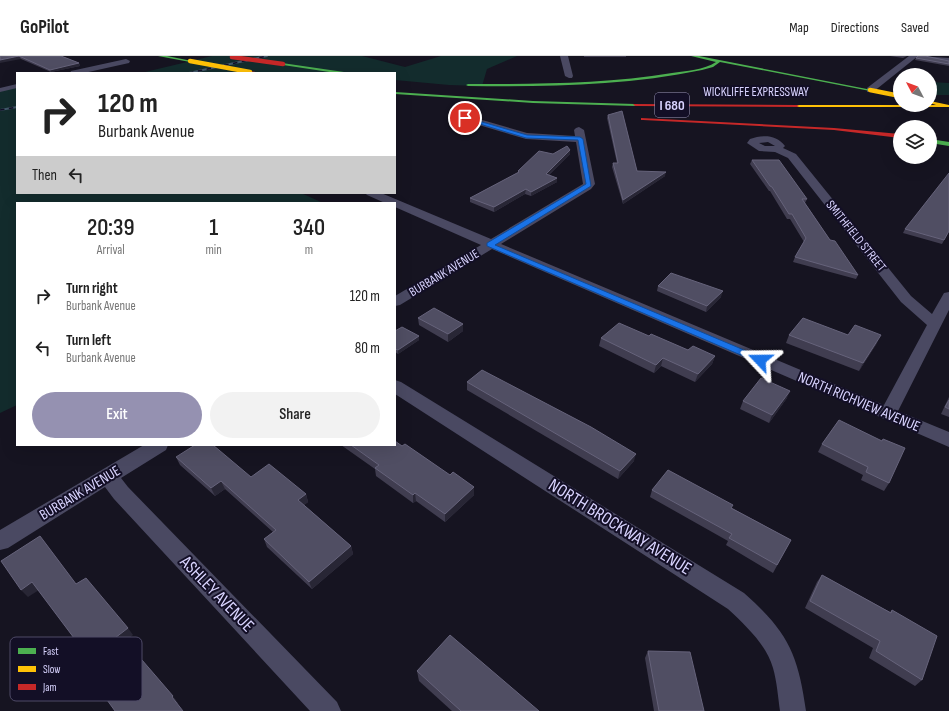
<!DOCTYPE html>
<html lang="en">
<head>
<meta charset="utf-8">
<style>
	:root { --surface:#fff; --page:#f2f2f2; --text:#222; --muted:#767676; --line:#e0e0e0; --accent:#9591b1 }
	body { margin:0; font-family:"Sofia Sans Condensed",sans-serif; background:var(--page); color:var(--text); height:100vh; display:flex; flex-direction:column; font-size:15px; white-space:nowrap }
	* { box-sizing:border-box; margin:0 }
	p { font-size:13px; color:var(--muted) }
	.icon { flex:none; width:22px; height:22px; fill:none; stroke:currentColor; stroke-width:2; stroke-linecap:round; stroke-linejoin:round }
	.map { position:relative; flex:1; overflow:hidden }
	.drawer { position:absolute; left:16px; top:146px; width:380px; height:244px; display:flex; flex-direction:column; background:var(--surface); border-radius:0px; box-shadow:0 4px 16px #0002 }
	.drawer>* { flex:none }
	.guide { position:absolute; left:16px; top:16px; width:380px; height:122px; border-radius:0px; box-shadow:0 4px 16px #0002; background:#fff; color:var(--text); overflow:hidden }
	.needle { width:26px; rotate:311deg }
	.tools { position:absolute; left:893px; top:12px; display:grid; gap:8px }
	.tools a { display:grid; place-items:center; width:44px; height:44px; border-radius:50%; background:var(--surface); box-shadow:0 4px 16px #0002; font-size:20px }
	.pin { position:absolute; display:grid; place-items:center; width:34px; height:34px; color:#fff; margin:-17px; border:2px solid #fff; border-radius:50%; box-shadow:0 1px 4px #0007 }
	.me { position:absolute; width:44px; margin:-22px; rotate:293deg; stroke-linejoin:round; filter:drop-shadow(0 0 3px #0008) }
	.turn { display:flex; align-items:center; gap:14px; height:84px; padding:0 16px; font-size:18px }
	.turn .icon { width:52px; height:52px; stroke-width:2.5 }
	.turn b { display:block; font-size:28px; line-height:34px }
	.then { display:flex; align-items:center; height:38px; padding:0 16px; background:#0003; gap:8px; font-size:15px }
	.eta { display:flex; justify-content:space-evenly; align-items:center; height:68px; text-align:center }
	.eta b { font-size:24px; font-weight:600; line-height:28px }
	.primary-button { display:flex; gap:8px; margin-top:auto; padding:8px 16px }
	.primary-button a { flex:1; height:46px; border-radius:24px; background:var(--accent); color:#fff; font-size:16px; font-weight:600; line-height:46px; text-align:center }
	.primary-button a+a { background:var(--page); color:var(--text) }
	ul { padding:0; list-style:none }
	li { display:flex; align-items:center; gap:12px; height:52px; padding:0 16px }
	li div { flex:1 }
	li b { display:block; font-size:15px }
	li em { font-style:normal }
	header { display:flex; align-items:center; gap:24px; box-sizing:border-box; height:56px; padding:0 20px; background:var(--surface); border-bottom:1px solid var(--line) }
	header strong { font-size:19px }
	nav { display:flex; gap:22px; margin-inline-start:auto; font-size:14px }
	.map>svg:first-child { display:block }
	.green { fill:#132c2d }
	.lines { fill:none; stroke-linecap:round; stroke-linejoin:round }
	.street { fill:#4a4962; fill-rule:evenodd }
	.fast { fill:#4caf50; fill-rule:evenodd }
	.slow { fill:#ffc107; fill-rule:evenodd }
	.jam { fill:#c62828; fill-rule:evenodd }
	.rail-casing { stroke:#43596b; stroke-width:2 }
	.rail { stroke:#130f26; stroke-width:1.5; stroke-dasharray:4.5; stroke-linecap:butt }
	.slow-bridge { stroke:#ffc107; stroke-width:4.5 }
	.jam-bridge { stroke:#c62828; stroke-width:4.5 }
	.wall { fill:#403d50 }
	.shaded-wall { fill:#282635 }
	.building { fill:#504e63; stroke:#66637b }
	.route { fill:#1a73e8; stroke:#114b97 }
	.labels { text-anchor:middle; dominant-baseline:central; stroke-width:4; stroke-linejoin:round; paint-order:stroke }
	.far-street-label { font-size:13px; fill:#d9d4ff; stroke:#130f26 }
	.shield { fill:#130f26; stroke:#9e99be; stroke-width:1 }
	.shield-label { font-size:14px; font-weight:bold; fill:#d9d4ff }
	.street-label { font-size:15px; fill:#d9d4ff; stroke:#130f26 }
	.near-street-label { font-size:18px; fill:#d9d4ff; stroke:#130f26 }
	.key { fill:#130f26; stroke:#4e4a67; stroke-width:1 }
	.key-label { font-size:11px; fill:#d9d4ff }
</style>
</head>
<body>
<header>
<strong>GoPilot</strong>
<nav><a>Map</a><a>Directions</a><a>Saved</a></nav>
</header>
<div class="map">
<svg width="949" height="655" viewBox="0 0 949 655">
	<rect width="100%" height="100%" fill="#161421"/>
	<g class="green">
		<polygon points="212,0 362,0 405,11 441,0 517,0 487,13 482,30 449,29 395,24 395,17 141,17"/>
		<polygon points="930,26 949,27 949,39 930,39"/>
		<polygon points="17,30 17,137 301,137 323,147 17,147 17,349 0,357 0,34"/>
	</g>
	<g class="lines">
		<g class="street">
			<polygon points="560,0 568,0 573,20 572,22 569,22 565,20"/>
			<polygon points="909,0 918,0 873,36 867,36 867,32"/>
			<polygon points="919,0 949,2 949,6 923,2"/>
			<polygon points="126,3 130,5 129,7 84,17 70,17 71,15"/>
			<polygon points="17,28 17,32 0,36 0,32"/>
			<path d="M465,59L527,77L575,80L574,74L576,72L579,71L584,74L595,128L591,133L501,188L884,349L927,269L901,246L788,102L775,96L759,95L747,87L750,83C762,79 776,78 785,90L783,92L796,98L911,240L932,258L944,237L949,236V254L898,355L949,376V391L492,193L400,249L395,250V240L481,189L395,151V147H385L367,139L365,137H381L491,183L583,128L576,86L526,83L462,64L460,62ZM768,86L775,90H765L759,87Z"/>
			<path d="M395,324L401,326L744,537C788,576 798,598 806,655H780C778,641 777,626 773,612C766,588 745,569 728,553L395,338Z"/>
			<polygon points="144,389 168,389 166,394 121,422 128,431 337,646 341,655 310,655 114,443 105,431 8,492 0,494 0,474"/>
		</g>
		<g class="fast">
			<polygon points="158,0 167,0 192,5 190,6"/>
			<path d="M691,0H699L872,34L870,35L720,6L713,11L702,14C624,30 546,31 468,30L466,29L468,28C536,28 605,28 672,17C686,15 704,14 716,6Z"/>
			<polygon points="282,7 344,16 346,17 336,17 283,9"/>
			<polygon points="395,36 533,45 635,48 637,49 635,50 533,47 395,38"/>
			<polygon points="930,83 949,86 949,90 930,87"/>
		</g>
		<polygon class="slow" points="930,45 949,49 949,51 797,51 795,50 797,49 936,49 930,47"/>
		<g class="jam">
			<polygon points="250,15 261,17 249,17"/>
			<polygon points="633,48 797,49 799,50 797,51 635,50"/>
			<polygon points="641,62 834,72 900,78 900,82 834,74 643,64 641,64"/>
		</g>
		<defs>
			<g id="rail">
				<polyline points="189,17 267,0"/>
				<polyline points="0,54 17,51"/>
			</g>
		</defs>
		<use href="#rail" class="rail-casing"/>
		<use href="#rail" class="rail"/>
		<g class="slow-bridge">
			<polyline points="190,5 250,16"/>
			<polyline points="870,34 900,40"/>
		</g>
		<polyline class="jam-bridge" points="232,1 283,8"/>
	</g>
	<g class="wall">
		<polygon points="0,0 61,0 79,7 80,10 51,16 21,3"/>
		<rect x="584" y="0" width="42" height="1"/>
		<polygon points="890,0 907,0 903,2"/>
		<polygon points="916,2 949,5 949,10 915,4"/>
		<polygon points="608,59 637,115 665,120 623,148 612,111 613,107 617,107 607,62"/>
		<polygon points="553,98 570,98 549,119 557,122 557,126 531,140 525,138 494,156 470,146 470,142 518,117 518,115"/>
		<polygon points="752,104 807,143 805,147 830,184 858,219 856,223 793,206 795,201 804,186 790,163 787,163 770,135 769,135 750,108"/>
		<polygon points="905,173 949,175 942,188 903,177"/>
		<polygon points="658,230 721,241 706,256 657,235"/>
		<polygon points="418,262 463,268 463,275 448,286 419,269"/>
		<polygon points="395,275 419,280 419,284 398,298 395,296"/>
		<polygon points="789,279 877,287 859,315 786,287"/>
		<polygon points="649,280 688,294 715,300 712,308 695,326 661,310 654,317 599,290 601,282"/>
		<polygon points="467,326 634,405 618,423 467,334"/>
		<polygon points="949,341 949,361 941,358"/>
		<polygon points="787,342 769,367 740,353 743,345"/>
		<polygon points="839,364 889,427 884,435 861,424 863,419 818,396 822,388"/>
		<polygon points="341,389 395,389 474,439 445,466 416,445 413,447 376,420 375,413"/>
		<polygon points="176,401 251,421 306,438 308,446 304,449 351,490 353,498 312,533 267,491 264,483 273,476 225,433 215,440 180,409"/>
		<polygon points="652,434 732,452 791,484 773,517 726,489 728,485 650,441"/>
		<polygon points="822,519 890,556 892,554 922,624 915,630 869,602 873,592 805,552 817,526"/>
		<polygon points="648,595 704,655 654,655 645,602"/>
		<polygon points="417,615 539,655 452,655 419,625"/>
	</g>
	<g class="shaded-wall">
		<polygon points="19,0 21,3 0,7 0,4"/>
		<polygon points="79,7 80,10 51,16 50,14"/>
		<polygon points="570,94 570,98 545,122 546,118"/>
		<polygon points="666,116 665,120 623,148 623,144"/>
		<polygon points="557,122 557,126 531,140 531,136"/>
		<polygon points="526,133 525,138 494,156 494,151"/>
		<polygon points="723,235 721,241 706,256 707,250"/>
		<polygon points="463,268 463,275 448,286 448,278"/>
		<polygon points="881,279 877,287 859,315 863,307"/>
		<polygon points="419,280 419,284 398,298 398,294"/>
		<polygon points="715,300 712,308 695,326 698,318"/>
		<polygon points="663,302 661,310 654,317 656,309"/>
		<polygon points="790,335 787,342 769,367 772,359"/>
		<polygon points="636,398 634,405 618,423 620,415"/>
		<polygon points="221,425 225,433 215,440 211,432"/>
		<polygon points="474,431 474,439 445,466 445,458"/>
		<polygon points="415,437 416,445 413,447 413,439"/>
		<polygon points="306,438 308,446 300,452 298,444"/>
		<polygon points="351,490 353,498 312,533 309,526"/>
		<polygon points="32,526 39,534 28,541 21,534"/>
		<polygon points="128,572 133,579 96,609 89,602"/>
		<polygon points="173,640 178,647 177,648 172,641"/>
	</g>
	<g class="building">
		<polygon points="0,0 61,0 79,7 50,14 19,0 0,4"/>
		<polygon points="918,0 925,0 949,5 949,8 916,2"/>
		<polygon points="622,55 637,115 666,116 623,144 613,107 618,107 608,59"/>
		<polygon points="567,90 570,94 546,118 557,122 531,136 526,133 494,151 470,142 519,116 518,115 539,95 553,98"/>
		<polygon points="752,104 779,104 807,143 802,143 830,184 835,185 858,219 795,201 806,182 792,158 789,158 772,131 770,130"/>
		<polygon points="949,117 949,175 944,184 905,173"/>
		<polygon points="671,217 723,235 707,250 658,230"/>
		<polygon points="434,252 463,268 448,278 418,262"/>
		<polygon points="803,262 848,279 855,269 881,279 863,307 789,279"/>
		<polygon points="619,267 649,280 651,278 688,294 693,290 715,300 698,318 663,302 656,309 601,282"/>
		<polygon points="402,271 419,280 398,294 395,293 395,275"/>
		<polygon points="482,314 591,371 636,398 620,415 467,326"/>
		<polygon points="761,322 790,335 772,359 743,345"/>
		<polygon points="949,344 949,353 945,351"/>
		<polygon points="839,364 882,385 883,383 905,392 889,427 866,416 868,411 822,388"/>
		<polygon points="395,385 402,390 405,388 450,419 453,416 474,431 445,458 415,437 413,439 375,412 379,409 351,389 395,389"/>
		<polygon points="195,389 213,389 251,421 269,408 306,438 298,444 351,490 309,526 264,483 276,474 221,425 211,432 176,401"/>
		<polygon points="668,414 733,449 731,452 791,484 777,509 729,482 732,478 652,434"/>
		<polygon points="40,480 76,528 86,522 128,572 89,602 32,526 21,534 1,505"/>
		<polygon points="822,519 891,557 892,554 937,580 922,624 876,595 880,585 810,545"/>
		<polygon points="450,579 539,655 461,655 417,615"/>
		<polygon points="648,595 690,596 704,655 659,655"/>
		<polygon points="142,604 173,640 172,641 183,655 115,655 102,637"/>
	</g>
	<polygon class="route" points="465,61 527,79 580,81 583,83 591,130 495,189 763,302 765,304 763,306 757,306 487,190 487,187 586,128 578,84 526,82 463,63"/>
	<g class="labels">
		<g class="far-street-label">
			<text x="756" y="36">WICKLIFFE EXPRESSWAY</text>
			<text transform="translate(856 180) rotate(51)">SMITHFIELD STREET</text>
			<text transform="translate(444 217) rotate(-31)">BURBANK AVENUE</text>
		</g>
		<rect class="shield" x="655" y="37" width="34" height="24" rx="3"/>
		<g class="shield-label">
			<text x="672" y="49">I 680</text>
		</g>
		<g class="street-label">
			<text transform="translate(859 346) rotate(23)">NORTH RICHVIEW AVENUE</text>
			<text transform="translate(80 437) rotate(-31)">BURBANK AVENUE</text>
		</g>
		<g class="near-street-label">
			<text transform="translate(620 471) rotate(32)">NORTH BROCKWAY AVENUE</text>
			<text transform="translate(217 538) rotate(46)">ASHLEY AVENUE</text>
		</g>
	</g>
	<rect x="10" y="581" width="132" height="64" rx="6" class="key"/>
	<rect x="18" y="592" width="18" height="6" fill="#4caf50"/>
	<rect x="18" y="610" width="18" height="6" fill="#ffc107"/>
	<rect x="18" y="628" width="18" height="6" fill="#c62828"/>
	<g class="key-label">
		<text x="43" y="599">Fast</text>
		<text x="43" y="617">Slow</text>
		<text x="43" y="635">Jam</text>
	</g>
</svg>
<div class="tools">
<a><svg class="needle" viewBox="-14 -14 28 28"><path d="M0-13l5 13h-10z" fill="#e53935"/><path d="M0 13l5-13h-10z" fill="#767676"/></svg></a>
<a><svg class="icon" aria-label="layers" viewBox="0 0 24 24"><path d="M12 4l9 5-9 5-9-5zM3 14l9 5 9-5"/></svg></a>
</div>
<div class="pin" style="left:465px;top:62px;background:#d93025"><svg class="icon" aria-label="arrive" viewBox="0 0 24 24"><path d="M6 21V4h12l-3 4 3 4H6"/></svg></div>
<svg class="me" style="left:760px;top:304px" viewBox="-20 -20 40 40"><path d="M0-17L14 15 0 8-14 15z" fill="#1a73e8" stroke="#fff" stroke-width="4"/></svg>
<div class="guide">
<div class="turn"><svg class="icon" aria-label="right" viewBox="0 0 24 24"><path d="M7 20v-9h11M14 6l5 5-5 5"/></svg><div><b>120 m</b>Burbank Avenue</div></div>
<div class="then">Then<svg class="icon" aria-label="left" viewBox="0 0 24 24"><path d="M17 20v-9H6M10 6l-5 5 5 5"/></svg></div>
</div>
<section class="drawer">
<div class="eta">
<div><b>20:39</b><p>Arrival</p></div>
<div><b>1</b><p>min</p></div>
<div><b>340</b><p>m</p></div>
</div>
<ul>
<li><svg class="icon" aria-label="right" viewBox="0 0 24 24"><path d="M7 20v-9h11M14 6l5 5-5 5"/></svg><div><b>Turn right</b><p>Burbank Avenue</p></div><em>120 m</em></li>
<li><svg class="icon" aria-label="left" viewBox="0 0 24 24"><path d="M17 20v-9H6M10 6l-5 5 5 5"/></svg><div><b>Turn left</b><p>Burbank Avenue</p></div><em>80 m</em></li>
</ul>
<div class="primary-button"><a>Exit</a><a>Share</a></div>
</section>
</div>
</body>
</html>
